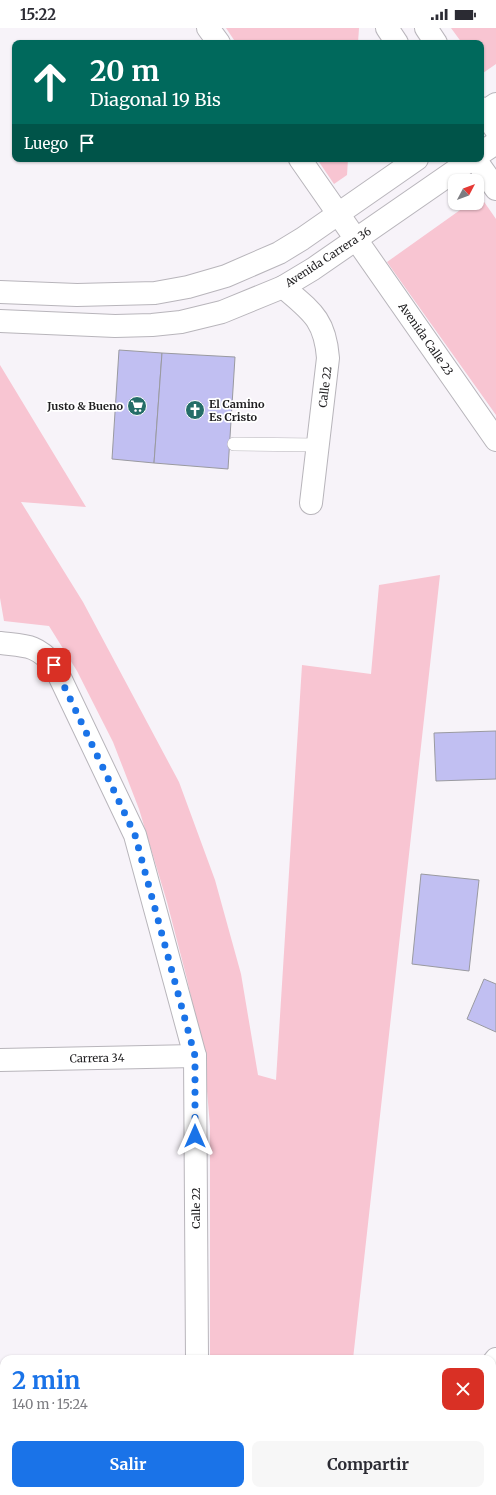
<!DOCTYPE html>
<html lang="es">
<head>
<meta charset="utf-8">
<style>
	:root { --surface:#fff; --page:#f7f7f7; --text:#2b2b33; --muted:#7c7c81; --accent:#1a73e8 }
	body { margin:0; font-family:Merriweather,serif; background:var(--page); color:var(--text); height:100vh; display:flex; flex-direction:column; font-size:15px; white-space:nowrap }
	* { box-sizing:border-box; margin:0 }
	p { font-size:13px; color:var(--muted) }
	.icon { flex:none; width:22px; height:22px; fill:none; stroke:currentColor; stroke-width:2; stroke-linecap:round; stroke-linejoin:round }
	.map { position:relative; flex:1; overflow:hidden }
	.panel { position:absolute; left:0px; top:1327px; width:496px; height:140px; display:flex; flex-direction:column; background:var(--surface); border-radius:12px 12px 0 0; box-shadow:0 1px 3px #0004 }
	.panel>* { flex:none }
	.top-card { position:absolute; left:12px; top:12px; width:472px; height:122px; border-radius:8px; box-shadow:0 1px 3px #0004; background:#00695c; color:#fff; overflow:hidden }
	.needle { width:26px; rotate:49deg }
	.tools { position:absolute; left:448px; top:146px; display:grid; gap:8px }
	.tools a { display:grid; place-items:center; width:36px; height:36px; border-radius:8px; background:var(--surface); box-shadow:0 1px 3px #0004; font-size:20px }
	.pin { position:absolute; display:grid; place-items:center; width:34px; height:34px; color:#fff; margin:-17px; border-radius:8px; box-shadow:0 2px 6px #0006 }
	.me { position:absolute; width:44px; margin:-22px; rotate:0deg; stroke-linejoin:round; filter:drop-shadow(0 0 3px #0008) }
	.turn { display:flex; align-items:center; gap:14px; height:84px; padding:0 12px; font-size:18px }
	.turn .icon { width:52px; height:52px; stroke-width:2.5 }
	.turn b { display:block; font-size:28px; line-height:34px }
	.then { display:flex; align-items:center; height:38px; padding:0 12px; background:#0003; gap:8px; font-size:15px }
	.round { display:grid; place-items:center; flex:none; width:42px; height:42px; border-radius:8px; background:var(--page) }
	.head { display:flex; align-items:center; justify-content:space-between; height:68px; padding:0 12px }
	h1 { font-size:24px; font-weight:700; line-height:30px; color:var(--accent) }
	.action { display:flex; gap:8px; margin-top:auto; padding:8px 12px }
	.action a { flex:1; height:46px; border-radius:8px; background:var(--accent); color:#fff; font-size:16px; font-weight:700; line-height:46px; text-align:center }
	.action a+a { background:var(--page); color:var(--text) }
	.status { display:flex; justify-content:space-between; align-items:center; height:28px; padding:0 20px; background:var(--surface); direction:ltr }
	.status svg { height:11px; fill:currentColor }
	.map>svg:first-child { display:block }
	.green { fill:#f8c5d2 }
	.building { fill:#c1bff2; stroke:#9a9aa0 }
	.lines { fill:none; stroke-linecap:round; stroke-linejoin:round }
	.service-casing { stroke:#b8b5bb; stroke-width:14 }
	.minor-casing { stroke:#b8b5bb; stroke-width:24 }
	.secondary-casing { stroke:#b8b5bb; stroke-width:24 }
	.trunk-casing { stroke:#b8b5bb; stroke-width:24 }
	.service { stroke:#fff; stroke-width:13 }
	.minor { stroke:#fff; stroke-width:22 }
	.secondary { stroke:#fff; stroke-width:22 }
	.trunk { stroke:#fff; stroke-width:22 }
	.route { stroke:#1a73e8; stroke-width:7; stroke-dasharray:0 12.6 }
	.labels { text-anchor:middle; dominant-baseline:central; stroke-width:3.5; stroke-linejoin:round; paint-order:stroke }
	.street-label { font-size:11px; fill:#1f1e20; stroke:#fff }
	.poi-label { font-size:11px; font-weight:bold; fill:#1f1e20; stroke:#fff; text-anchor:start }
</style>
</head>
<body>
<div class="status"><b>15:22</b><svg viewBox="0 0 49 12"><path d="M0 12V9h3v3zM5 12V6h3v6zM10 12V3h3v9zM15 12V0h3v12zM26 1h20v11H26zM47 4h2v5h-2z"/></svg></div>
<div class="map">
<svg width="496" height="1467" viewBox="0 0 496 1467">
	<rect width="100%" height="100%" fill="#f7f3f9"/>
	<g class="green">
		<polygon points="226,0 359,0 358,15 236,15"/>
		<polygon points="451,0 496,0 496,36 483,45 481,42 481,15 462,15"/>
		<polygon points="317,131 348,131 347,147 334,156"/>
		<polygon points="480,168 496,191 496,387 387,234 470,175 477,175 477,170"/>
		<polygon points="0,337 86,479 21,474 83,574 179,754 215,852 241,946 258,1047 276,1052 302,637 371,646 379,557 440,547 353,1331 210,1331 210,1098 204,1028 187,951 167,874 139,781 113,714 77,643 49,598 4,593 0,570"/>
		<polygon points="209,1463 338,1463 337,1467 209,1467"/>
	</g>
	<g class="building">
		<polygon points="119,322 162,325 154,435 112,431"/>
		<polygon points="162,325 235,329 228,441 154,435"/>
		<polygon points="496,703 496,751 436,753 434,705"/>
		<polygon points="421,846 479,852 469,943 412,936"/>
		<polygon points="484,951 496,956 496,1004 467,991"/>
	</g>
	<g class="lines">
		<defs>
			<polyline id="service" points="234,416 318,417"/>
			<g id="minor">
				<path d="M283,259C311,283 325,291 328,330L311,475"/>
				<path d="M0,615C25,618 36,616 54,637L135,807L195,1028L197,1331"/>
				<polyline points="0,1032 195,1028"/>
				<polyline points="492,1336 496,1331"/>
				<polyline points="0,1439 4,1440"/>
				<polyline points="197,1467 197,1463"/>
				<polyline points="380,1467 383,1463"/>
			</g>
			<g id="secondary">
				<polyline points="481,86 496,76"/>
				<polyline points="481,125 496,115"/>
				<polyline points="0,264 77,267 155,265 188,259 226,248 279,225 302,211 417,131"/>
				<polyline points="0,293 115,298 152,297 181,294 222,284 283,259 313,241 472,131"/>
			</g>
			<g id="trunk">
				<polyline points="208,0 219,15"/>
				<polyline points="387,0 397,15"/>
				<polyline points="426,0 436,15"/>
				<polyline points="481,80 496,102"/>
				<polyline points="300,131 496,412"/>
				<polyline points="475,131 496,161"/>
			</g>
		</defs>
		<use href="#service" class="service-casing"/>
		<use href="#minor" class="minor-casing"/>
		<use href="#secondary" class="secondary-casing"/>
		<use href="#trunk" class="trunk-casing"/>
		<use href="#service" class="service"/>
		<use href="#minor" class="minor"/>
		<use href="#secondary" class="secondary"/>
		<use href="#trunk" class="trunk"/>
	</g>
	<g class="lines">
		<polyline class="route" points="54,637 135,807 195,1028 195,1108"/>
	</g>
	<defs>
		<symbol id="supermarket-disc" viewBox="-11 -11 22 22"><circle r="9.5" fill="#246d68" stroke="#fff"/><path d="M-6-5.5h2.5l.6 2H6L4.5 2H-2.5L-4.4-4H-6ZM-1.5 3.2a1.3 1.3 0 1 0 .1 0ZM3 3.2a1.3 1.3 0 1 0 .1 0Z" fill="#fff"/></symbol>
		<symbol id="church-disc" viewBox="-11 -11 22 22"><circle r="9.5" fill="#246d68" stroke="#fff"/><path d="M-1.2-6h2.4v3.5h3.3v2.4h-3.3V6h-2.4V-.1h-3.3v-2.4h3.3Z" fill="#fff"/></symbol>
	</defs>
	<g fill-rule="evenodd">
		<use href="#supermarket-disc" x="126" y="367" width="22" height="22"/>
		<use href="#church-disc" x="184" y="371" width="22" height="22"/>
	</g>
	<g class="labels">
		<g class="street-label">
			<text transform="translate(328 229) rotate(-33)">Avenida Carrera 36</text>
			<text transform="translate(426 311) rotate(55)">Avenida Calle 23</text>
			<text transform="translate(325 359) rotate(-83)">Calle 22</text>
			<text transform="translate(97 1030) rotate(-1)">Carrera 34</text>
			<text transform="translate(196 1180) rotate(-90)">Calle 22</text>
		</g>
		<g class="poi-label">
			<text x="209" y="376">El Camino<tspan x="209" dy="13">Es Cristo</tspan></text>
			<text x="123" y="378" text-anchor="end">Justo &amp; Bueno</text>
		</g>
	</g>
</svg>
<div class="tools">
<a><svg class="needle" viewBox="-14 -14 28 28"><path d="M0-13l5 13h-10z" fill="#e53935"/><path d="M0 13l5-13h-10z" fill="#7c7c81"/></svg></a>
</div>
<div class="pin" style="left:54px;top:637px;background:#d93025"><svg class="icon" aria-label="arrive" viewBox="0 0 24 24"><path d="M6 21V4h12l-3 4 3 4H6"/></svg></div>
<svg class="me" style="left:195px;top:1108px" viewBox="-20 -20 40 40"><path d="M0-17L14 15 0 8-14 15z" fill="#1a73e8" stroke="#fff" stroke-width="4"/></svg>
<div class="top-card">
<div class="turn"><svg class="icon" aria-label="ahead" viewBox="0 0 24 24"><path d="M12 20V5M6 11l6-6 6 6"/></svg><div><b>20 m</b>Diagonal 19 Bis</div></div>
<div class="then">Luego<svg class="icon" aria-label="arrive" viewBox="0 0 24 24"><path d="M6 21V4h12l-3 4 3 4H6"/></svg></div>
</div>
<section class="panel">
<div class="head"><div><h1>2 min</h1><p>140 m · 15:24</p></div><a class="round" style="background:#d93025;color:#fff"><svg class="icon" aria-label="close" viewBox="0 0 24 24"><path d="M6 6l12 12M18 6L6 18"/></svg></a></div>
<div class="action"><a>Salir</a><a>Compartir</a></div>
</section>
</div>
</body>
</html>
